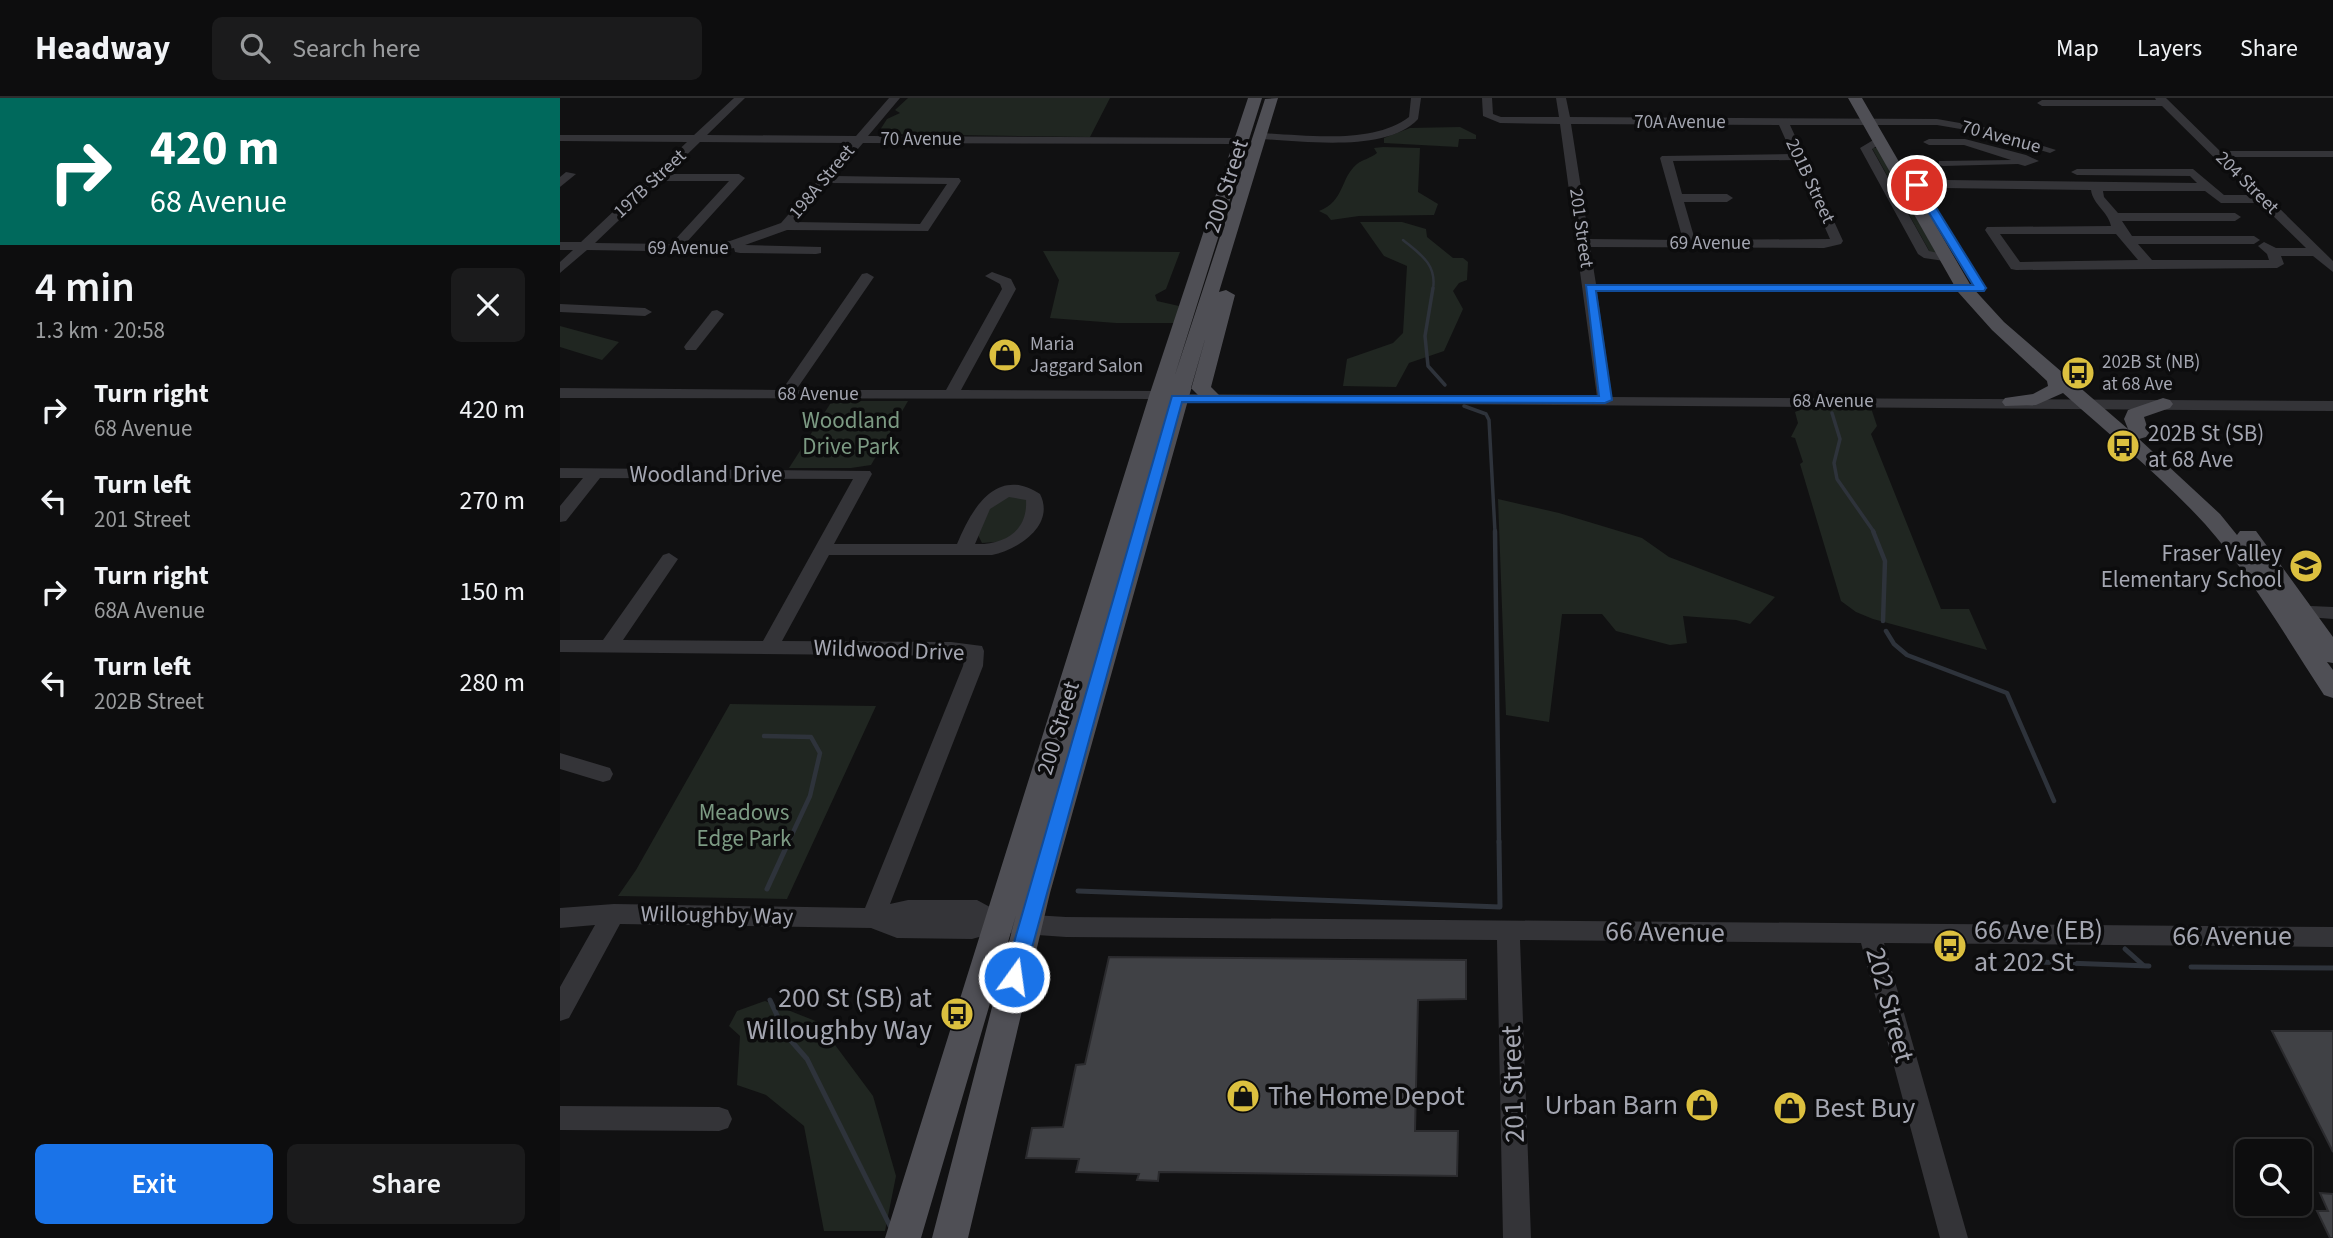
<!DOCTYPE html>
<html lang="en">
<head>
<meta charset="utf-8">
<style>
	:root { --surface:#0d0d0e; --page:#1b1b1c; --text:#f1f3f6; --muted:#9a9c9e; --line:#2d2d2e; --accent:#1a73e8 }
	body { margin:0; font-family:"Source Sans 3",sans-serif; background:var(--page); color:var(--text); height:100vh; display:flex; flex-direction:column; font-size:26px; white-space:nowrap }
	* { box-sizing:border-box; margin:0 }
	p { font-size:23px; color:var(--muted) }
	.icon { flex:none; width:38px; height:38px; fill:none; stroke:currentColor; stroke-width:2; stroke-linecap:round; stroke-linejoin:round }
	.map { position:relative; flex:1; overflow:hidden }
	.panel { display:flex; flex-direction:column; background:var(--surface); width:560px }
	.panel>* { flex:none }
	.guide { background:#00695c; color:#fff; overflow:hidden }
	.fabs { position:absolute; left:1675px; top:1041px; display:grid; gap:14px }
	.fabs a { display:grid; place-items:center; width:77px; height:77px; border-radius:10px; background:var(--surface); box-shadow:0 4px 10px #0003,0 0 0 2px var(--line); font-size:35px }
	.pin { position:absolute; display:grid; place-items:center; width:60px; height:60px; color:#fff; margin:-30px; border:4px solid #fff; border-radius:50%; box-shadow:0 2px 7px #0007 }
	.me { position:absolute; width:77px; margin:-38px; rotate:14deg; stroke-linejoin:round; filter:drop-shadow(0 0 5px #0008) }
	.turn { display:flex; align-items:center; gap:24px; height:147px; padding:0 35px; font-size:32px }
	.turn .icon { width:91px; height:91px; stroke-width:2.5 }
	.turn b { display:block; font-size:49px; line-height:60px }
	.round { display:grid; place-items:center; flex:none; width:74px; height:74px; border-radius:10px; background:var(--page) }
	.headline { display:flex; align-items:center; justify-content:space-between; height:119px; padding:0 35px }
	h1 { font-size:42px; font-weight:600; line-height:52px }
	.action { display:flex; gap:14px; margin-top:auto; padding:14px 35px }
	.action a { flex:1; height:80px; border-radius:10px; background:var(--accent); color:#fff; font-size:28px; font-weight:600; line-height:80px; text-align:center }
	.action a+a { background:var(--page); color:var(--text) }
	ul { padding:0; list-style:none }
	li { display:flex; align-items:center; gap:21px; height:91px; padding:0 35px }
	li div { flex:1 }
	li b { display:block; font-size:26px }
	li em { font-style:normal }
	header { display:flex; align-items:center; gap:42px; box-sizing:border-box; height:98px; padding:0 35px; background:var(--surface); border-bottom:2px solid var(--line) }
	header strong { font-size:33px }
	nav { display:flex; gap:38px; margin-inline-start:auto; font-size:24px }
	.search { width:490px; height:63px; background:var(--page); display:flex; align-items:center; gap:18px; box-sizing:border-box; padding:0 24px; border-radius:10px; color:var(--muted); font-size:26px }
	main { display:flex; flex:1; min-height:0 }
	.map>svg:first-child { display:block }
	.green { fill:#202621 }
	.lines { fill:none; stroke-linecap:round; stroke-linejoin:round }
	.stream-far3 { stroke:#2e333b; stroke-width:2.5 }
	.stream-far2 { stroke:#2e333b; stroke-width:3.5 }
	.stream-far1 { stroke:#2e333b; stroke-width:4.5 }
	.stream { stroke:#2e333b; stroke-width:5 }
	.building { fill:#404145; stroke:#2b2b2e; stroke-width:2 }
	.minor { fill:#343438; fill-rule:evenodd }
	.major { fill:#4f4f55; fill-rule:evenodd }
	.route { fill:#1a73e8; stroke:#114b97; stroke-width:2 }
	.labels { text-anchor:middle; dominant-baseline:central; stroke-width:7; stroke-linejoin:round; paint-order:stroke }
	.far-street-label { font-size:19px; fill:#a4a6b1; stroke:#0c0c0d }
	.far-poi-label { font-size:19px; fill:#a4a6b1; stroke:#0c0c0d; text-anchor:start }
	.street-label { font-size:23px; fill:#a4a6b1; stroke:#0c0c0d }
	.park-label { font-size:23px; fill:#7c9a83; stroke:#0c0c0d }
	.poi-label { font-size:23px; fill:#a4a6b1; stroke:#0c0c0d; text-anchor:start }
	.near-poi-label { font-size:28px; fill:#a4a6b1; stroke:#0c0c0d; text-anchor:start }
	.near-street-label { font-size:28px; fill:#a4a6b1; stroke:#0c0c0d }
</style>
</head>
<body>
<header>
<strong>Headway</strong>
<div class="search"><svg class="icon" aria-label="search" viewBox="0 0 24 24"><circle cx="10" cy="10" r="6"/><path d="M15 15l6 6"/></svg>Search here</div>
<nav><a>Map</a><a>Layers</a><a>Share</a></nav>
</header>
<main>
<section class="panel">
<div class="guide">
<div class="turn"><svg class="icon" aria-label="right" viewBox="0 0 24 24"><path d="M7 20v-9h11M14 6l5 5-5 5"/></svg><div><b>420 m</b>68 Avenue</div></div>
</div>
<div class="headline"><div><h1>4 min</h1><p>1.3 km · 20:58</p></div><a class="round"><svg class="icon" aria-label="close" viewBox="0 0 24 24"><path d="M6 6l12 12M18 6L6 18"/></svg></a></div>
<ul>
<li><svg class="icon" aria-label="right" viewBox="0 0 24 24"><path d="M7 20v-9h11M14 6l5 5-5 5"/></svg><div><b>Turn right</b><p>68 Avenue</p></div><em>420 m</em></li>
<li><svg class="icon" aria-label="left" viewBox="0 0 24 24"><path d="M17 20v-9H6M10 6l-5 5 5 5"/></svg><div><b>Turn left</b><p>201 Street</p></div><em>270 m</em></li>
<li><svg class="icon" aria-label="right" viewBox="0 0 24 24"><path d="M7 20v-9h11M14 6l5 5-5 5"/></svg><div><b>Turn right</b><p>68A Avenue</p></div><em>150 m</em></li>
<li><svg class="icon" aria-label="left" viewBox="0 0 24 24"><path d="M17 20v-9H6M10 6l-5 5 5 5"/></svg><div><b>Turn left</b><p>202B Street</p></div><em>280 m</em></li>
</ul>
<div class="action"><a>Exit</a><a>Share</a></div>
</section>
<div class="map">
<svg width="1773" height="1140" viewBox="0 0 1773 1140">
	<rect width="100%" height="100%" fill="#111112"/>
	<g class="green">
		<polygon points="348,0 550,0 530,39 325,36 320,32 327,21 340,15 335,12"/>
		<polygon points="900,29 916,37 916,41 899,41 898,49 824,45 824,40 850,30"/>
		<path d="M823,49L860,50L858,94L878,106L874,117L799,118L771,122L767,117L759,113C785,103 780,80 797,66C802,62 811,60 817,55L814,50Z"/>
		<polygon points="1312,50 1317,50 1378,158 1371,156"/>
		<polygon points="800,124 842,124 866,131 867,139 893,160 903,160 908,164 907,182 899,185 893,193 903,211 884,253 849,265 836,289 783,288 787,261 833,245 843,235 847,168 824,158"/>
		<polygon points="483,153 620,154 606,191 595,197 597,203 619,208 615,225 556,225 490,220 499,182"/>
		<polygon points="0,228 59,244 42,262 0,249"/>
		<polygon points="272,303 348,303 311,367 291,370 229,370"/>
		<polygon points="1244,310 1311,310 1317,328 1311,336 1381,511 1409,511 1427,552 1313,521 1296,514 1281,503 1240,366 1243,364 1235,340 1231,339 1238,325 1235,314"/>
		<path d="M445,398L467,401C470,416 458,433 449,443L422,445L418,437L431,407Z"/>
		<polygon points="938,401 999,415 1082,440 1109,459 1215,499 1190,526 1176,522 1123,518 1127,545 1110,547 1056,533 1042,516 1002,516 989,624 946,617"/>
		<polygon points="170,606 316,608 227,801 58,798 76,772"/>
		<polygon points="205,903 258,924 313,998 336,1078 325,1133 264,1133 244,1028 206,997 177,987 180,938 169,928 177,913"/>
	</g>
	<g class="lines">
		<path class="stream-far3" d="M843,142C860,156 877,166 873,191"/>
		<g class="stream-far2">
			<polyline points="873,190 865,238 868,268 885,287"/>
			<polyline points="904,308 926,316 929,322 935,434"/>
			<polyline points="1272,315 1280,341 1274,365 1277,381 1314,434"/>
		</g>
		<g class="stream-far1">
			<polyline points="935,433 939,745"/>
			<polyline points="1313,433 1325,463 1323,523"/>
			<polyline points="1326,533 1334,546 1347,557 1447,595 1494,703"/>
			<polyline points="204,638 251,639 260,655 250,698 228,745"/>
		</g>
		<g class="stream">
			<polyline points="207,791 229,743"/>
			<polyline points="518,793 940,809 939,743"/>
			<polyline points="1565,851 1583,867"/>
			<polyline points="1448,863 1589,868"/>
			<polyline points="1631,869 1773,870"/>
			<polyline points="210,902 226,937 247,961 330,1128"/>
		</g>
	</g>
	<g class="building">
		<polygon points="549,859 906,862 906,901 858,902 855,1033 898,1033 897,1078 599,1074 598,1083 577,1082 579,1076 516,1074 519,1061 466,1060 472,1030 503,1029 516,967 525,966"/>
		<polygon points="1712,933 1773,933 1773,1054"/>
		<polygon points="1760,1095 1773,1096 1773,1140 1770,1140 1757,1113 1768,1113"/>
	</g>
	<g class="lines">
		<g class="minor">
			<path d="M174,0H185L147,37L296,38L329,0H340L308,38L680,40L686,43L680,46L303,45L275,78L399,80L401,83L368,133L227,132L185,147L261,149V155L256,156L180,155L175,154L174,150L150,154L27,152L0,175V164L13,152H0V144H21L127,44L0,43V37H134ZM140,44L291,45L221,125L170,143L125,146L185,80L179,76H107ZM100,83H169L111,146L35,145ZM269,85L387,86L360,126L235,124Z"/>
			<path d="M851,0H861L858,21C827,55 743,43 700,41L694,38L700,35C744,37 813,47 849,19Z"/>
			<path d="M922,0H932L933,16L941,19H999L996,0H1006L1010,19L1377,21L1423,29L1496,52L1490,55L1418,34L1377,27H1230L1283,143L1281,146L1264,150L1030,149L1036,186H1421L1428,190L1421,194H1037L1052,299L1773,303V313L612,304L609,301L612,298L617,296L1037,299L1000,26L940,25L923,18ZM1011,26L1219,27L1232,56L1102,58L1100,60L1123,142L1029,141ZM1235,62L1270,141L1135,142L1124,104H1167L1173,100L1167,96H1122L1113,63Z"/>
			<path d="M1595,0H1606L1660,53H1773V59H1667L1773,163V174L1753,158H1721L1724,166L1717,170L1456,172L1451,171L1425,132L1427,129L1551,128C1548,113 1533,107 1531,92L1383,90L1377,86L1383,82L1637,85L1630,78L1517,77L1511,74L1517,71H1633L1664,97H1692L1602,8H1482L1477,5L1482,2H1596ZM1543,93H1645L1661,105H1700L1746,150H1716L1704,144L1698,148L1707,156L1709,162H1592L1578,146H1694L1700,142L1694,138H1572L1562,123H1675L1681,119L1675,115H1558L1544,99ZM1440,136H1556L1578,162L1460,164Z"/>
			<polygon points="1315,41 1325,43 1312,51 1369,153 1391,158 1391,164 1364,160 1358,156 1300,50"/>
			<polygon points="1405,41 1466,57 1479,63 1465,68 1458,66 1383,68 1379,67 1379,63 1451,62 1404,47 1369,47 1363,44 1369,41"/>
			<polygon points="6,74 16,76 0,89 0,79"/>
			<polygon points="432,174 451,181 456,191 401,292 599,293 604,295 607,298 604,301 0,300 0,290 222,292 302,176 307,175 314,179 236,292 386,292 442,191 440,186 425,178"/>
			<polygon points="0,206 85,210 92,214 85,218 0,214"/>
			<polygon points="157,212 164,216 162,219 136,252 126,252 124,249 126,246 152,213"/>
			<path d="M0,370L310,373L312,376L274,446H397C411,412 436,367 480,396C496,428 457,452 432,457H269L222,543L391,544L422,548L424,553L423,568L330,806L348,802H417L441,815L506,819L1773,829V849L1324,845L1408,1140H1380L1301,845L960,842L971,1140H943L937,842L506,839L437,834L412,841L337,840L311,830L60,826L9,920L0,923V889L35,827L0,830V810L54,806L305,810L403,568L405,558L0,554V542H43L103,457L109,455L118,461L63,542L203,543L293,381L40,380L6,423L0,424V408L23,380H0ZM449,399L466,402C468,434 443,447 415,446L430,411Z"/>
			<polygon points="1729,507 1773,509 1773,521 1723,517 1720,513 1723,509"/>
			<polygon points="0,655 50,670 53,676 50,682 43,684 0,671"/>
			<polygon points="0,1008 159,1009 168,1012 172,1021 168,1030 159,1033 0,1032"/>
		</g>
		<g class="major">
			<polygon points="688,0 702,0 614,280 705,1 718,0 659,194 666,192 675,197 651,289 659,297 649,303 642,301 631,290 646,238 490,795 408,1140 372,1140 456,817 361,1140 325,1140 589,298"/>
			<path d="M1288,0H1302L1411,188L1444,224L1568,331L1564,321L1568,312L1603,300L1610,302L1613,306L1610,310L1584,319L1589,335L1586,339L1579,341L1660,416L1677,437L1680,433H1696L1773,539V565L1767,564L1773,572V600L1764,597C1726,539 1691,478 1645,426C1602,379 1551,338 1503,295L1476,307L1445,308L1442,304L1445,300L1473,296L1488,288L1487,283L1432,232L1398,194Z"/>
		</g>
	</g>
	<polygon class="route" points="1357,84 1362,87 1426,190 1424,193 1036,193 1052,302 1045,305 622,304 464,879 461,885 454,888 447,885 444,879 612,298 1039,298 1026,187 1413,187 1352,87"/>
	<defs>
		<symbol id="shop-disc" viewBox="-11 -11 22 22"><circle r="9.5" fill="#dcc03f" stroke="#0c0c0d"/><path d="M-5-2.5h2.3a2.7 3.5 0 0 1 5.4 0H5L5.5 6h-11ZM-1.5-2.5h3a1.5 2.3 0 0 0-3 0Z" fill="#111"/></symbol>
		<symbol id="bus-disc" viewBox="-11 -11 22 22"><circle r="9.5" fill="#dcc03f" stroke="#0c0c0d"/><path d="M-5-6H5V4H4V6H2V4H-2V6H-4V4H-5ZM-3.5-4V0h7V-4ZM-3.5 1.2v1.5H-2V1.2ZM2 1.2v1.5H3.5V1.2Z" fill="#111"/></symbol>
		<symbol id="school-disc" viewBox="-11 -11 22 22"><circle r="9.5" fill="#dcc03f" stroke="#0c0c0d"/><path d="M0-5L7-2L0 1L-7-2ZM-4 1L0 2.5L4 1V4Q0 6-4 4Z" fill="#111"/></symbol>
	</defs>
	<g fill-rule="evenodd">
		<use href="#shop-disc" x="426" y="238" width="38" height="38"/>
		<use href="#bus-disc" x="1499" y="256" width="38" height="38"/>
		<use href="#bus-disc" x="1544" y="329" width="38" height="38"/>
		<use href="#school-disc" x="1727" y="449" width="38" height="38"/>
		<use href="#bus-disc" x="1371" y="829" width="38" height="38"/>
		<use href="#bus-disc" x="378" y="897" width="38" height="38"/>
		<use href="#shop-disc" x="664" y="979" width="38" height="38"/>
		<use href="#shop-disc" x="1123" y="988" width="38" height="38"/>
		<use href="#shop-disc" x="1211" y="991" width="38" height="38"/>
	</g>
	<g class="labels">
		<g class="far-street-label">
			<text x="1120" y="24">70A Avenue</text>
			<text transform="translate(1441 39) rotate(15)">70 Avenue</text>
			<text x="361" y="41">70 Avenue</text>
			<text transform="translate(1250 83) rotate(65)">201B Street</text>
			<text transform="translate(262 84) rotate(-50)">198A Street</text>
			<text transform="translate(1687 85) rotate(45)">204 Street</text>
			<text transform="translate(90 86) rotate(-43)">197B Street</text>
			<text transform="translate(1021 130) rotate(82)">201 Street</text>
			<text x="1150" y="145">69 Avenue</text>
			<text x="128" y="150">69 Avenue</text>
			<text x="258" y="296">68 Avenue</text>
			<text x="1273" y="303">68 Avenue</text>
		</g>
		<g class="far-poi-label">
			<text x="470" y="246">Maria<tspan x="470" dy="22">Jaggard Salon</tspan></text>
			<text x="1542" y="264">202B St (NB)<tspan x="1542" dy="22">at 68 Ave</tspan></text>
		</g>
		<g class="street-label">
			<text transform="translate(666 88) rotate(-72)">200 Street</text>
			<text x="146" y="376">Woodland Drive</text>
			<text transform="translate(329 552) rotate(2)">Wildwood Drive</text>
			<text transform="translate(498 630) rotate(-73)">200 Street</text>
			<text transform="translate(157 817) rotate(1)">Willoughby Way</text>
		</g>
		<g class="park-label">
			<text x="291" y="322">Woodland<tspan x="291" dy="26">Drive Park</tspan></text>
			<text x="184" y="714">Meadows<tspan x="184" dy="26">Edge Park</tspan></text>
		</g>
		<g class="poi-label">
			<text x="1588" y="335">202B St (SB)<tspan x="1588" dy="26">at 68 Ave</tspan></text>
			<text x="1722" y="455" text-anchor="end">Fraser Valley<tspan x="1722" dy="26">Elementary School</tspan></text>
		</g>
		<g class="near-poi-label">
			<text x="1414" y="832">66 Ave (EB)<tspan x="1414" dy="32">at 202 St</tspan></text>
			<text x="372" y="900" text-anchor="end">200 St (SB) at<tspan x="372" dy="32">Willoughby Way</tspan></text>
			<text x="708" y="998">The Home Depot</text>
			<text x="1118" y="1007" text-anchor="end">Urban Barn</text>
			<text x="1254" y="1010">Best Buy</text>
		</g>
		<g class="near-street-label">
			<text transform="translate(1105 834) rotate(1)">66 Avenue</text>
			<text x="1672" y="838">66 Avenue</text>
			<text transform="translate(1330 907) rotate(75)">202 Street</text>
			<text transform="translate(953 986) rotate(-92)">201 Street</text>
		</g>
	</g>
</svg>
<div class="fabs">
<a><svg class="icon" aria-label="search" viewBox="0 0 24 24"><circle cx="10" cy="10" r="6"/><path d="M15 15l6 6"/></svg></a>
</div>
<div class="pin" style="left:1357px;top:87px;background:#d93025"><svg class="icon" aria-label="arrive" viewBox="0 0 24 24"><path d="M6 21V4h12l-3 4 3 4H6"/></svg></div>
<svg class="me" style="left:454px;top:879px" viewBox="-20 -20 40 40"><circle r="17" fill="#1a73e8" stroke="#fff" stroke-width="3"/><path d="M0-11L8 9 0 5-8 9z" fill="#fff"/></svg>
</div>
</main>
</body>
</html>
